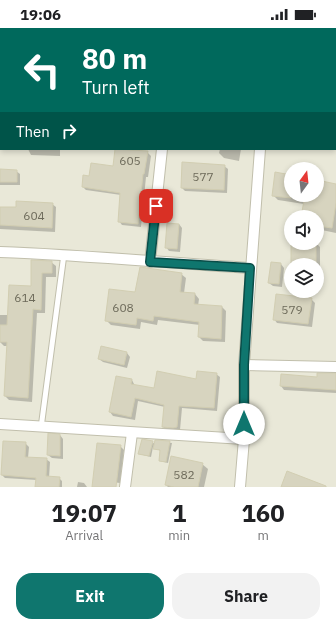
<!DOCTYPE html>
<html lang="en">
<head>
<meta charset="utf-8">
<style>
	:root { --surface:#fff; --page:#f2f2f2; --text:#202124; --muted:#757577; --accent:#0f766e }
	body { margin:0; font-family:"IBM Plex Sans",sans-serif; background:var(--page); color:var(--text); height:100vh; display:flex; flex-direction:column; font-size:15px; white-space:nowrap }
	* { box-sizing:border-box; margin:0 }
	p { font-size:13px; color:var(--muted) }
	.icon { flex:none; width:22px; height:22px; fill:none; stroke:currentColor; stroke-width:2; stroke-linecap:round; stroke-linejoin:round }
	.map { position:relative; height:459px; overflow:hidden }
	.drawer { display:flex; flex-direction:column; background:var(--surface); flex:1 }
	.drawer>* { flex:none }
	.banner { position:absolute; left:0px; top:0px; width:336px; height:122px; box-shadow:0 2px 6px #0003; background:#00695c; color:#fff; overflow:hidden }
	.needle { width:26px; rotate:15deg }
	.fabs { position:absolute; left:284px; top:134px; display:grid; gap:8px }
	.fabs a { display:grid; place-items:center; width:40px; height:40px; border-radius:50%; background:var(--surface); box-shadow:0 2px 6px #0003; font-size:20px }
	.pin { position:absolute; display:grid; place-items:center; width:34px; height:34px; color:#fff; margin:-17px; border-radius:8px; box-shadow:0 2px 6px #0006 }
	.me { position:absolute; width:44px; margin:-22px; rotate:0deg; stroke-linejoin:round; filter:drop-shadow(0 0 3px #0008) }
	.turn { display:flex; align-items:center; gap:14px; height:84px; padding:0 16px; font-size:18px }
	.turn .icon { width:52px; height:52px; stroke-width:2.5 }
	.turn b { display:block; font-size:28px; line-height:34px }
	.then { display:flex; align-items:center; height:38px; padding:0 16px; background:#0003; gap:8px; font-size:15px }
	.eta { display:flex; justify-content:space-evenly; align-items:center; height:68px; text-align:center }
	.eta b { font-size:24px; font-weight:800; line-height:28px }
	.action { display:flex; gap:8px; margin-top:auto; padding:8px 16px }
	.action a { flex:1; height:46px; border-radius:16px; background:var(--accent); color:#fff; font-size:16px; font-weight:800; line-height:46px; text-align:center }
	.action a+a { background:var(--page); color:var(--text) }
	.status { display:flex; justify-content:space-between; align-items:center; height:28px; padding:0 20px; background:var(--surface); direction:ltr }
	.status svg { height:11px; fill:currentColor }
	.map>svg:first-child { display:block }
	.residential { fill:#e9e8d8; fill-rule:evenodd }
	.shadow { fill:#0003 }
	.building { fill:#d7d4bf; stroke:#d2ceb2 }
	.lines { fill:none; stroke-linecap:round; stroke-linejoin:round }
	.lane-casing { stroke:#c1bfac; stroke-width:7 }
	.street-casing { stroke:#c1bfac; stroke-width:12 }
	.lane { stroke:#fff; stroke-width:5 }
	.street { stroke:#fff; stroke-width:10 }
	.route-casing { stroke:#0a4d48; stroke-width:10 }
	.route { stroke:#0f766e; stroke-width:7 }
	.labels { text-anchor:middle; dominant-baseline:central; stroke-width:3.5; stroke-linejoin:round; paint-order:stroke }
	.number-label { font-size:12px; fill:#6d6a5a }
</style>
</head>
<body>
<div class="status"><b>19:06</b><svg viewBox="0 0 49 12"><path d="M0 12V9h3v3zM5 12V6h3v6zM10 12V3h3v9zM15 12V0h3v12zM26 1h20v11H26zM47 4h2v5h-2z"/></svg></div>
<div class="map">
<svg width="336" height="459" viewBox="0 0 336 459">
	<rect width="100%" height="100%" fill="#f5f5ea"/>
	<path class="residential" d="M0,0H336V459H0ZM1,1H335V121H1ZM291,141H317V167H291ZM291,189H317V215H291ZM291,237H317V263H291Z"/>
	<g class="shadow">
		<polygon points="11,0 46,0 46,1 12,1"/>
		<rect x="115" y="0" width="37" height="1"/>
		<polygon points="243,0 263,0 243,1"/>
		<polygon points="292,0 317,0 292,1"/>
		<polygon points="335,79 336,80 335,96"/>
		<rect x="0" y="93" width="1" height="12"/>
		<polygon points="28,121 60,121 60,128 31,127"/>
		<polygon points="116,121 147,124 151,128 148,149 146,149 141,199 122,197 119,193 121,167 86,162 83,159 114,139"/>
		<polygon points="220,121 241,121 239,133 224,130 219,125"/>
		<polygon points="224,138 228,141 227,165 185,163 182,160"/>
		<polygon points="0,142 16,143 20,146 20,157 0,157"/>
		<polygon points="291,148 291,167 317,167 317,153 336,157 336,205 317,201 317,189 302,189 304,176 278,172 273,167"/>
		<polygon points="52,176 56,179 55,204 0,201 0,180 17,180"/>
		<polygon points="179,196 182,200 180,224 169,223 166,219"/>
		<polygon points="292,215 316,215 320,219 320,239 294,237 292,235"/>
		<polygon points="32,233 51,234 56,238 56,249 46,249 45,285 37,285 32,374 9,372 5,368 8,318 4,318 0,314 0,287 8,287 32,259"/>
		<polygon points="281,236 284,240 282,259 273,258 269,255"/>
		<polygon points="181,246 186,250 184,265 195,266 199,271 198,278 222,279 226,283 225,314 203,313 199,309 200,297 158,292 157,297 141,294 140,301 111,297 106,292 136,265"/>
		<polygon points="311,271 315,275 312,299 277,295 274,291"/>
		<polygon points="127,325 130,329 127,340 103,334 99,331"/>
		<polygon points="216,346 220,349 217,383 182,380 180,402 167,403 163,399 165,379 138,373 135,392 113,388 110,384 117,349 132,352 135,358 154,362 197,353"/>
		<polygon points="336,347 336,365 284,362 281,358"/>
		<polygon points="60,407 63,411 63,431 52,430 48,427"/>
		<polygon points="156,413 172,415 168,435 160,433 161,423 153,419 151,429 139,426 152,414 155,416"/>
		<polygon points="25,415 29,419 28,430 46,431 50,434 49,450 59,450 62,453 62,459 36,459 37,452 5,450 2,447"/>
		<polygon points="120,418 124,422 120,455 97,452"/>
		<polygon points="202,436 208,441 204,459 168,459 166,457"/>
		<polygon points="78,454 84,455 87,459 77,459"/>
	</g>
	<g class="building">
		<polygon points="115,121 148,123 144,146 143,146 138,196 118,194 120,165 82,159 83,147 89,148 91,135 113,138"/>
		<polygon points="182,134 225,137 224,162 181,160"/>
		<polygon points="0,141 17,142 17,154 0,154"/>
		<polygon points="275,144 291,147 291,170 272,168"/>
		<polygon points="317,152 336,156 336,175 332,200 317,198 317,189 301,189 305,167 317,167"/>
		<polygon points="16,173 53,175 52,200 0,197 0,179 16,179"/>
		<polygon points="167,195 179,196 177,221 165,220"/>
		<rect x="291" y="215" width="25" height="20"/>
		<polygon points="31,232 52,233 52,245 42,245 41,282 33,281 28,370 4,368 7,314 0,314 0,297 7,297 9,257 31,258"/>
		<polygon points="271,234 281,235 279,256 268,255"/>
		<polygon points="140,239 182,245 180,264 195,265 194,276 222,278 221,311 198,309 199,294 154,288 153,293 137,290 136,297 105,293 109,261 135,264"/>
		<polygon points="276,266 312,270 308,296 273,292"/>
		<polygon points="101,318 127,324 124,337 98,331"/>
		<polygon points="157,343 196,351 197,343 217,345 214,380 179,378 177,399 173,400 162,399 164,377 135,370 131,389 109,384 116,348 132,351 131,356 154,360"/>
		<polygon points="317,345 336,345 336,362 280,358 281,346 317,349"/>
		<polygon points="48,405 60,406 60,428 47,427"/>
		<polygon points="142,411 153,413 149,428 138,426"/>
		<polygon points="155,412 170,413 166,434 159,433 160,422 153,421"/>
		<polygon points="3,413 26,414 25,429 47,430 46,448 60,449 59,459 35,459 36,450 1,447"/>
		<polygon points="97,415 121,417 116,459 92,459"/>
		<polygon points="171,428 203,435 198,459 174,459 165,457"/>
		<polygon points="287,443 326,458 326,459 281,459"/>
	</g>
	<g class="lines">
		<defs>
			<polyline id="lane" points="41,400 64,226"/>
			<g id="street">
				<polyline points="173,1 173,0"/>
				<polyline points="275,1 275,0"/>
				<path d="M0,224C84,227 167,235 250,240"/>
				<polyline points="150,234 162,121"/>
				<polyline points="244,337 336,339"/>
				<polyline points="0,396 244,411"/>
				<polyline points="125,459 132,405"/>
				<polyline points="240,459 244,411 244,337 260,121"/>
			</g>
		</defs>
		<use href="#lane" class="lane-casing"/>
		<use href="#street" class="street-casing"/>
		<use href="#lane" class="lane"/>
		<use href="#street" class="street"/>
	</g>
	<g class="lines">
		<defs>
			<polyline id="route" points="156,178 150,234 250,240 244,337 244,396"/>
		</defs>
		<use href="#route" class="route-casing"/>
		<use href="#route" class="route"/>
	</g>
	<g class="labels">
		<g class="number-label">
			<text x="130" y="132">605</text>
			<text x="203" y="148">577</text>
			<text x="34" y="187">604</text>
			<text x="25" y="269">614</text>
			<text x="123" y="279">608</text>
			<text x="292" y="281">579</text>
			<text x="184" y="446">582</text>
		</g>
	</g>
</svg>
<div class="fabs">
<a><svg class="needle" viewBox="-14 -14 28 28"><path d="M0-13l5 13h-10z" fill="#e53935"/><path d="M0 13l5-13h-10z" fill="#757577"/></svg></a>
<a><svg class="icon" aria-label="sound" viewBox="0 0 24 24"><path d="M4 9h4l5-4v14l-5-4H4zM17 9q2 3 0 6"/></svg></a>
<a><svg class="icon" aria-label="layers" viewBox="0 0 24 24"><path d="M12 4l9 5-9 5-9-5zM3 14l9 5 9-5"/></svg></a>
</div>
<div class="pin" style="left:156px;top:178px;background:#d93025"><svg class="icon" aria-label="arrive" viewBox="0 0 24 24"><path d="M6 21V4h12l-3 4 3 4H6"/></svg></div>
<svg class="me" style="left:244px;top:396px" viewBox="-20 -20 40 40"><circle r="19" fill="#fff"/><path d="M0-13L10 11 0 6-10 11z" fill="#0f766e"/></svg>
<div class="banner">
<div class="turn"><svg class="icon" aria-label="left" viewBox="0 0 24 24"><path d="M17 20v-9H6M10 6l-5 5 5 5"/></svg><div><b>80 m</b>Turn left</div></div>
<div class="then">Then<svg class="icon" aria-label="right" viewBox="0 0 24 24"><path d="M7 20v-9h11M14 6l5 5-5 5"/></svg></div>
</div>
</div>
<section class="drawer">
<div class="eta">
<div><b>19:07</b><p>Arrival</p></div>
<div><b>1</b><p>min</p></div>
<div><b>160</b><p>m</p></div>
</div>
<div class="action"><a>Exit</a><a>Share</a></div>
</section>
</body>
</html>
